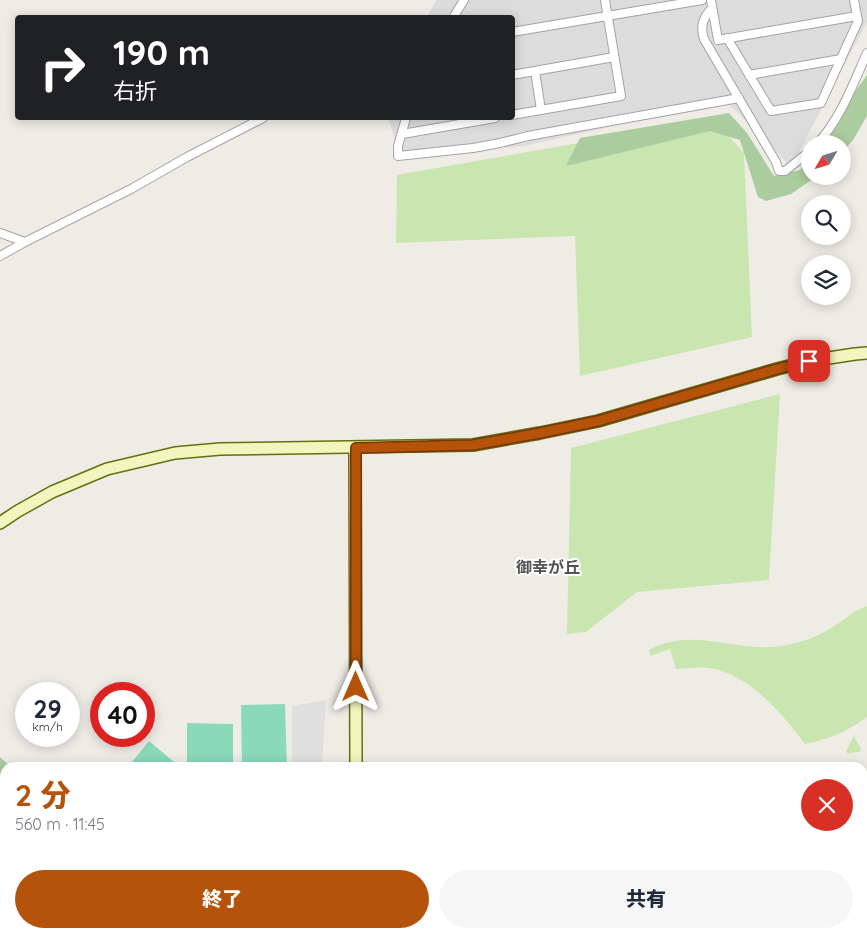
<!DOCTYPE html>
<html lang="ja">
<head>
<meta charset="utf-8">
<style>
	:root { --surface:#fff; --page:#f6f6f7; --text:#1f2937; --muted:#747a83; --accent:#b45309 }
	body { margin:0; font-family:Quicksand,"Noto Sans JP",sans-serif; background:var(--page); color:var(--text); height:100vh; display:flex; flex-direction:column; font-size:19px; white-space:nowrap }
	* { box-sizing:border-box; margin:0 }
	p { font-size:16px; color:var(--muted) }
	.icon { flex:none; width:28px; height:28px; fill:none; stroke:currentColor; stroke-width:2; stroke-linecap:round; stroke-linejoin:round }
	.map { position:relative; flex:1; overflow:hidden }
	.panel { position:absolute; left:0px; top:762px; width:868px; height:176px; display:flex; flex-direction:column; background:var(--surface); border-radius:15px 15px 0 0; box-shadow:0 2px 12px #0003 }
	.panel>* { flex:none }
	.hud { position:absolute; left:15px; top:15px; width:500px; height:105px; border-radius:5px; box-shadow:0 2px 12px #0003; background:#202124; color:#fff; overflow:hidden }
	.needle { width:32px; rotate:232deg }
	.fabs { position:absolute; left:801px; top:135px; display:grid; gap:10px }
	.fabs a { display:grid; place-items:center; width:50px; height:50px; border-radius:50%; background:var(--surface); box-shadow:0 2px 12px #0003; font-size:25px }
	.speed { position:absolute; left:15px; top:682px; display:flex; gap:10px; font-size:25px; font-weight:700; text-align:center }
	.speed>* { display:grid; place-content:center; width:65px; height:65px; border-radius:50%; background:var(--surface); box-shadow:0 2px 12px #0003; line-height:1 }
	.speed small { font-size:12px; font-weight:400 }
	.speed .limit { border:8px solid #d22; background:#fff; color:#111 }
	.pin { position:absolute; display:grid; place-items:center; width:42px; height:42px; color:#fff; margin:-21px; border-radius:10px; box-shadow:0 2px 8px #0006 }
	.me { position:absolute; width:55px; margin:-28px; rotate:0deg; stroke-linejoin:round; filter:drop-shadow(0 0 4px #0008) }
	.turn { display:flex; align-items:center; gap:18px; height:105px; padding:0 15px; font-size:22px }
	.turn .icon { width:65px; height:65px; stroke-width:2.5 }
	.turn b { display:block; font-size:35px; line-height:42px }
	.round { display:grid; place-items:center; flex:none; width:52px; height:52px; border-radius:26px; background:var(--page) }
	.headline { display:flex; align-items:center; justify-content:space-between; height:85px; padding:0 15px }
	h1 { font-size:30px; font-weight:800; line-height:38px; color:var(--accent) }
	.primary-button { display:flex; gap:10px; margin-top:auto; padding:10px 15px }
	.primary-button a { flex:1; height:58px; border-radius:30px; background:var(--accent); color:#fff; font-size:20px; font-weight:800; line-height:58px; text-align:center }
	.primary-button a+a { background:var(--page); color:var(--text) }
	.map>svg:first-child { display:block }
	.residential { fill:#dddcdc }
	.grass { fill:#cae6b0 }
	.forest { fill:#abcc9e }
	.pitch { fill:#8ad9bb }
	.parking { fill:#dfdfdf }
	.lines { fill:none; stroke-linecap:round; stroke-linejoin:round }
	.street-casing { stroke:#a3a3a3; stroke-width:10 }
	.secondary-casing { stroke:#64700c; stroke-width:14 }
	.street { stroke:#fff; stroke-width:8 }
	.secondary { stroke:#f2f5be; stroke-width:11 }
	.route-casing { stroke:#753606; stroke-width:12 }
	.route { stroke:#b45309; stroke-width:9 }
	.labels { text-anchor:middle; dominant-baseline:central; stroke-width:4; stroke-linejoin:round; paint-order:stroke }
	.quarter-label { font-size:16px; font-weight:bold; fill:#525252; stroke:#fff }
</style>
</head>
<body>
<div class="map">
<svg width="867" height="938" viewBox="0 0 867 938">
	<rect width="100%" height="100%" fill="#efece6"/>
	<polygon class="residential" points="436,0 867,0 867,22 791,167 726,101 523,146 401,158 388,118 512,118 512,18 427,17"/>
	<g class="grass">
		<polygon points="714,119 744,153 752,337 580,376 575,236 396,243 397,175"/>
		<polygon points="780,394 769,580 637,592 586,632 567,634 571,448"/>
		<path d="M867,606V717C849,731 827,740 805,744C783,714 752,678 715,669C702,666 689,668 676,669L670,649L650,656L649,650C692,626 736,653 781,646C799,643 816,638 831,628C843,621 853,611 867,606Z"/>
		<polygon points="854,736 862,751 847,754 846,751"/>
	</g>
	<g class="forest">
		<polygon points="867,75 867,116 853,140 843,151 842,144 818,144"/>
		<polygon points="729,113 747,133 774,176 800,170 810,155 810,176 817,176 791,194 766,201 758,197 740,140 710,131 566,166 580,138"/>
		<polygon points="0,757 11,767 5,768 5,802 0,798"/>
		<polygon points="169,934 205,934 211,938 174,938"/>
		<polygon points="365,934 408,934 416,938 362,938 362,936"/>
	</g>
	<g class="pitch">
		<polygon points="285,704 287,767 242,767 241,705"/>
		<polygon points="187,723 233,724 233,767 187,767"/>
		<polygon points="149,741 180,767 128,767"/>
	</g>
	<g class="parking">
		<polygon points="326,700 322,767 292,767 292,706"/>
		<polygon points="236,934 313,934 313,938 242,938"/>
	</g>
	<g class="lines">
		<defs>
			<g id="street">
				<polyline points="711,0 718,40 857,16"/>
				<path d="M712,8C703,18 700,25 704,39L776,162L779,171H785L810,151"/>
				<polyline points="453,18 464,0"/>
				<polyline points="512,32 702,0"/>
				<polyline points="727,38 771,111 821,103 858,21 854,0"/>
				<polyline points="535,71 541,110"/>
				<polyline points="512,75 614,57"/>
				<polyline points="749,75 841,59"/>
				<polyline points="512,115 621,96 605,0"/>
				<polyline points="406,118 398,146 398,156 473,148 500,143 528,136 739,98"/>
				<polyline points="402,134 495,118"/>
				<path d="M817,144C841,118 853,84 867,53"/>
				<polyline points="0,233 25,242"/>
				<polyline points="0,256 25,242 131,189 187,157 263,118"/>
			</g>
			<g id="secondary">
				<polyline points="355,448 356,768"/>
				<polyline points="0,523 18,511 52,492 107,469 175,453 220,449 473,445 540,433 598,421 777,369 809,361 855,354 867,353"/>
				<polyline points="0,812 5,817"/>
				<polyline points="146,934 151,938"/>
				<polyline points="356,934 356,938"/>
			</g>
		</defs>
		<use href="#street" class="street-casing"/>
		<use href="#secondary" class="secondary-casing"/>
		<use href="#street" class="street"/>
		<use href="#secondary" class="secondary"/>
	</g>
	<g class="lines">
		<defs>
			<polyline id="route" points="356,687 356,448 473,445 540,433 598,421 777,369 809,361"/>
		</defs>
		<use href="#route" class="route-casing"/>
		<use href="#route" class="route"/>
	</g>
	<g class="labels">
		<g class="quarter-label">
			<text x="548" y="567">御幸が丘</text>
		</g>
	</g>
</svg>
<div class="fabs">
<a><svg class="needle" viewBox="-14 -14 28 28"><path d="M0-13l5 13h-10z" fill="#e53935"/><path d="M0 13l5-13h-10z" fill="#747a83"/></svg></a>
<a><svg class="icon" aria-label="search" viewBox="0 0 24 24"><circle cx="10" cy="10" r="6"/><path d="M15 15l6 6"/></svg></a>
<a><svg class="icon" aria-label="layers" viewBox="0 0 24 24"><path d="M12 4l9 5-9 5-9-5zM3 14l9 5 9-5"/></svg></a>
</div>
<div class="speed"><div>29<small>km/h</small></div><div class="limit">40</div></div>
<div class="pin" style="left:809px;top:361px;background:#d93025"><svg class="icon" aria-label="arrive" viewBox="0 0 24 24"><path d="M6 21V4h12l-3 4 3 4H6"/></svg></div>
<svg class="me" style="left:356px;top:687px" viewBox="-20 -20 40 40"><path d="M0-17L14 15 0 8-14 15z" fill="#b45309" stroke="#fff" stroke-width="4"/></svg>
<div class="hud">
<div class="turn"><svg class="icon" aria-label="right" viewBox="0 0 24 24"><path d="M7 20v-9h11M14 6l5 5-5 5"/></svg><div><b>190 m</b>右折</div></div>
</div>
<section class="panel">
<div class="headline"><div><h1>2 分</h1><p>560 m · 11:45</p></div><a class="round" style="background:#d93025;color:#fff"><svg class="icon" aria-label="close" viewBox="0 0 24 24"><path d="M6 6l12 12M18 6L6 18"/></svg></a></div>
<div class="primary-button"><a>終了</a><a>共有</a></div>
</section>
</div>
</body>
</html>
